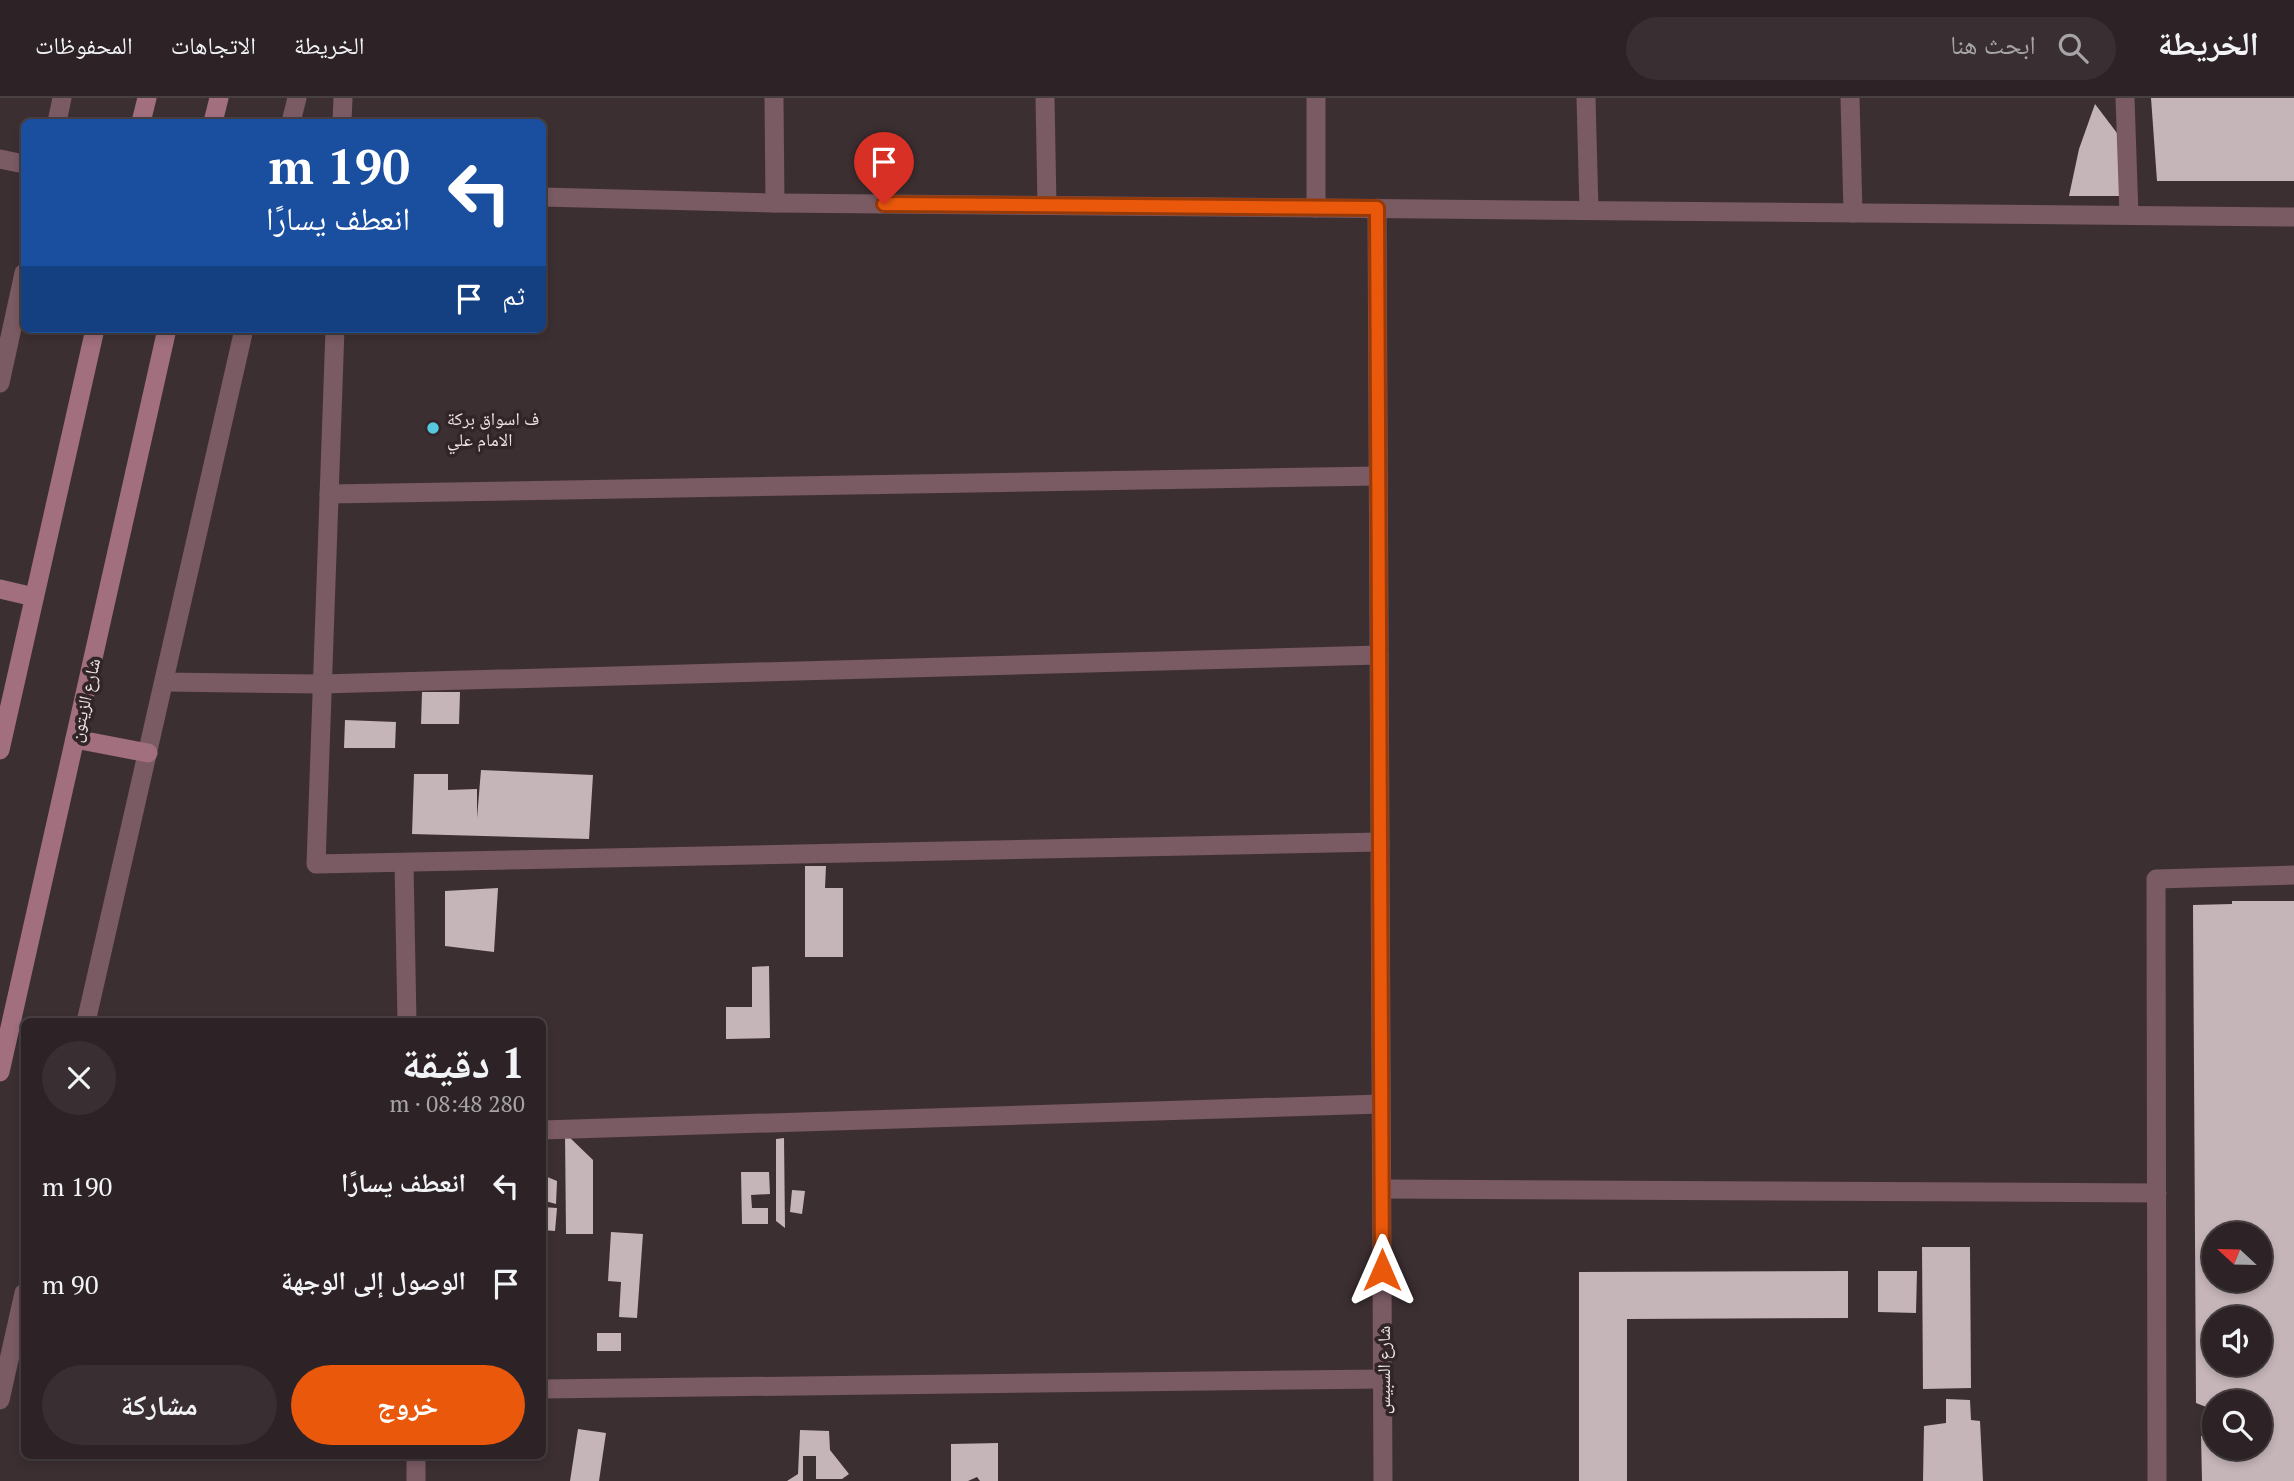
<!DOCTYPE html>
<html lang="ar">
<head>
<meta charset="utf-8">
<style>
	:root { --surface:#2d2326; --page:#392f32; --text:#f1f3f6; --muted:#a7a4a7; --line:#484043; --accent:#ea580c }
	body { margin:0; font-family:"PT Serif","Noto Naskh Arabic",serif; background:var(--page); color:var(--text); direction:rtl; height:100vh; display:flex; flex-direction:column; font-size:26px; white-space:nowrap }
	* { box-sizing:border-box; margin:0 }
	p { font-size:23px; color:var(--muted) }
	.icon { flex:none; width:38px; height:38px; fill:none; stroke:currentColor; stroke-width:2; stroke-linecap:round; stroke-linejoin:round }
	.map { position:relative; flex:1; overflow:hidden; direction:ltr }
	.side { position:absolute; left:21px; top:920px; width:525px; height:441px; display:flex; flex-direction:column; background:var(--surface); border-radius:10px; box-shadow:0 4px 10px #0003,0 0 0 2px var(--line); direction:rtl }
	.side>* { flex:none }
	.hud { position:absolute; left:21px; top:21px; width:525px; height:214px; border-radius:10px; box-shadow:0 4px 10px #0003,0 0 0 2px var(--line); direction:rtl; background:#1a4fa0; color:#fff; overflow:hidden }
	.needle { width:46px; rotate:292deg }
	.tools { position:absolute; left:2202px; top:1124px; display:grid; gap:14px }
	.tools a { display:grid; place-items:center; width:70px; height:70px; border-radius:50%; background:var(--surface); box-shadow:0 4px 10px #0003,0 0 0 2px var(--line); font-size:35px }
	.pin { position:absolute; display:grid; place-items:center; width:60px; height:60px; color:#fff; margin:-72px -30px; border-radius:50% 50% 50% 0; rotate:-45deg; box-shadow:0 0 7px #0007 }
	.pin .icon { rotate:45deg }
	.me { position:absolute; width:77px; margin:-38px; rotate:0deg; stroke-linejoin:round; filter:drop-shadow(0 0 5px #0008) }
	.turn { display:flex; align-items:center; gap:24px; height:147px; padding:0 21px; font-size:32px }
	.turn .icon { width:91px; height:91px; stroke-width:2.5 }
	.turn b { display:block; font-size:49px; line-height:60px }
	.then { display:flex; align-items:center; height:66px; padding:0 21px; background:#0003; gap:14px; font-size:26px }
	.round { display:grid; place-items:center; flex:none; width:74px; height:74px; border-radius:37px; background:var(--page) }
	.overview { display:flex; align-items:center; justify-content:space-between; height:119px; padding:0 21px }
	h1 { font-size:42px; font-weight:700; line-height:52px }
	.cta { display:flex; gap:14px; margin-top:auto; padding:14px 21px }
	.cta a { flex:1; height:80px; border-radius:42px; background:var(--accent); color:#fff; font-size:28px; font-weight:700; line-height:80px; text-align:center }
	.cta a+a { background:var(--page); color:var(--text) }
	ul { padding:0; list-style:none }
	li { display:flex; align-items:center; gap:21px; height:98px; padding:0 21px }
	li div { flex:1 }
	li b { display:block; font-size:26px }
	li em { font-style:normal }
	header { display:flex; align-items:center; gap:42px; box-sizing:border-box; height:98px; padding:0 35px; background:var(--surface); border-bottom:2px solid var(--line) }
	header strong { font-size:33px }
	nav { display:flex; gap:38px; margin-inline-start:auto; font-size:24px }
	.search { width:490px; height:63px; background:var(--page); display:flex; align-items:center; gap:18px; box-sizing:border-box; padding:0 24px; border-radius:38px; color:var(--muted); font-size:26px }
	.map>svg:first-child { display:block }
	.building { fill:#c5b4b8; fill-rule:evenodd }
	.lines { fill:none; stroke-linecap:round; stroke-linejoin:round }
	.minor { stroke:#7a5a63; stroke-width:19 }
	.secondary { stroke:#a16f7d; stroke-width:19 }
	.route-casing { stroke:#983908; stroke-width:18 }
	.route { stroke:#ea580c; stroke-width:12 }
	.poi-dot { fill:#55cade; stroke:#322528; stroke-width:2.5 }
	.labels { text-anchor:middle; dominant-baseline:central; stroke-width:7; stroke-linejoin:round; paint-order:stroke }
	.poi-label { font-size:18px; fill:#eee5e7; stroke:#322528; text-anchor:start }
	.street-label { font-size:18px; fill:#eee5e7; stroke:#322528 }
</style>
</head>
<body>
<header>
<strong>الخريطة</strong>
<div class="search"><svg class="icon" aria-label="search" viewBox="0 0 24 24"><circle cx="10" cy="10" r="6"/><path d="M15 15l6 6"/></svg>ابحث هنا</div>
<nav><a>الخريطة</a><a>الاتجاهات</a><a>المحفوظات</a></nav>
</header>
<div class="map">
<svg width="2294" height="1383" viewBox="0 0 2294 1383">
	<rect width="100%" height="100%" fill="#3c2f32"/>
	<g class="building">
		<polygon points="2151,0 2294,0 2294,83 2157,83"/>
		<polygon points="2095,6 2120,39 2120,98 2069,98 2079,51"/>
		<polygon points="422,594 460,594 459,626 421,626"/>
		<polygon points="345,622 396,624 395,650 344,650"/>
		<polygon points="481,672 593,677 589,741 412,736 414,676 448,676 448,692 477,691 477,720"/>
		<polygon points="805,768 826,768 825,790 843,790 843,859 805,859"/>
		<polygon points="498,790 494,854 445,848 445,793"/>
		<path d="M2232,803H2294V1383H2202L2201,1338H2214V1349H2259V1337H2270L2259,1332V1304H2214V1312L2196,1305L2193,807L2232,806ZM2214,1136H2259V1181H2214ZM2214,1220H2259V1265H2214Z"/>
		<polygon points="769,868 770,940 726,941 726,909 752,909 752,869"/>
		<polygon points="565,1035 593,1062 593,1136 566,1136"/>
		<polygon points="784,1040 785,1130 776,1123 776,1041"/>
		<polygon points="741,1074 769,1074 770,1096 751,1097 752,1110 768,1110 768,1126 742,1126"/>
		<polygon points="545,1078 557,1083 556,1106 545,1103"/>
		<polygon points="792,1092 805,1093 802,1116 790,1114"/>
		<polygon points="542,1109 557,1110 555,1133 542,1132"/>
		<polygon points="611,1134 643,1136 637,1220 619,1219 621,1184 608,1183"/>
		<polygon points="1922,1149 1970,1149 1971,1290 1923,1291"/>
		<polygon points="1848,1173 1848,1220 1627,1221 1627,1383 1579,1383 1579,1174"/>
		<polygon points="1878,1173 1917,1173 1916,1215 1878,1214"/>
		<rect x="597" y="1235" width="24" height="18"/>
		<polygon points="1946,1301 1970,1302 1971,1322 1980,1323 1983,1383 1923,1383 1924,1328 1946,1325"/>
		<polygon points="578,1331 606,1335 599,1383 570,1383"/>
		<polygon points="800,1332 829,1333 830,1352 849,1376 842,1381 816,1381 816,1358 803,1358 803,1383 787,1383 798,1376"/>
		<polygon points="998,1345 998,1383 980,1383 977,1379 968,1383 951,1383 951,1346"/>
	</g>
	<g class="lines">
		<g class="minor">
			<polyline points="774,0 775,105"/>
			<polyline points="1045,0 1047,107"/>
			<polyline points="1316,0 1316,110"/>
			<polyline points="1586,0 1589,112"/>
			<polyline points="1850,0 1853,115"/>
			<polyline points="2125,0 2129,117"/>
			<polyline points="57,24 62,0"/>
			<polyline points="291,24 297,0"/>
			<polyline points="342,24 343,0"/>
			<polyline points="0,61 24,66"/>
			<polyline points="542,99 775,105 2294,119"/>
			<polyline points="1377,110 1383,1383"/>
			<polyline points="335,231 316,766 1380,744"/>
			<polyline points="0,285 24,175"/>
			<polyline points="329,396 1378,378"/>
			<polyline points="164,584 322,586 1379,557"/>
			<polyline points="404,765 407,924"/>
			<polyline points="86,924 244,231"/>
			<polyline points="542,1032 1381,1006"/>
			<polyline points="1382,1091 2157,1095"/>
			<polyline points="542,1291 1383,1281"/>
			<polyline points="0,1302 24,1195"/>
			<polyline points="416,1358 416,1383"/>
			<polyline points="2157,1383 2156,781 2294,777"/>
		</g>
		<g class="secondary">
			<polyline points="141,24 147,0"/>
			<polyline points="213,24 219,0"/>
			<polyline points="0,491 34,499"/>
			<polyline points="75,641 148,655"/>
			<polyline points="0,652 95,231"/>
			<polyline points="0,974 167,231"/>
		</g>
	</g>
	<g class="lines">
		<defs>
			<polyline id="route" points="884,106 1377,110 1382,1172"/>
		</defs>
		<use href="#route" class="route-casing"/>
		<use href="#route" class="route"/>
	</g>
	<circle class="poi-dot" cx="433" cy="330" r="7"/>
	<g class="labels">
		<g class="poi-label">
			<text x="447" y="320">ف اسواق بركة<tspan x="447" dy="21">الامام علي</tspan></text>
		</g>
		<g class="street-label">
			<text transform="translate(84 602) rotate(-77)">شارع الزيتون</text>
			<text transform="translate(1383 1272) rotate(-90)">شارع السبيس</text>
		</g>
	</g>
</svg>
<div class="tools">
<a><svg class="needle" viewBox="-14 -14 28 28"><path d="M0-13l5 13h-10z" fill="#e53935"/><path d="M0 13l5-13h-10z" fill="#a7a4a7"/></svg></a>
<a><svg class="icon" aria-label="sound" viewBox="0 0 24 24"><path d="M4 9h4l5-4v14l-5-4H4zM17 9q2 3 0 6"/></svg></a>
<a><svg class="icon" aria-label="search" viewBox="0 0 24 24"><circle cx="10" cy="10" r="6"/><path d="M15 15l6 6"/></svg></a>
</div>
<div class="pin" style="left:884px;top:106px;background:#d93025"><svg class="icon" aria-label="arrive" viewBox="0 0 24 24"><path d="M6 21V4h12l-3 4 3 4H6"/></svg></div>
<svg class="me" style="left:1382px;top:1172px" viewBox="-20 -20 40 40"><path d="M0-17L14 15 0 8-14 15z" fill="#ea580c" stroke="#fff" stroke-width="4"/></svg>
<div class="hud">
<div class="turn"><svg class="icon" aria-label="left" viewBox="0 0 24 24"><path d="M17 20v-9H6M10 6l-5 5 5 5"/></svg><div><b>190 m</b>انعطف يسارًا</div></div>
<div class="then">ثم<svg class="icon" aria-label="arrive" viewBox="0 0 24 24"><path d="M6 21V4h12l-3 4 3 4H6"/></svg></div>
</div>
<section class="side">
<div class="overview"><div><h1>1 دقيقة</h1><p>280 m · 08:48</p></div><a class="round"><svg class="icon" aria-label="close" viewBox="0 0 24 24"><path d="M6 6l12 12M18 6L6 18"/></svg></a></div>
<ul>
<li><svg class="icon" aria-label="left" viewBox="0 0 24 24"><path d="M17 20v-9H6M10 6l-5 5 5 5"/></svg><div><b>انعطف يسارًا</b></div><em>190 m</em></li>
<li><svg class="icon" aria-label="arrive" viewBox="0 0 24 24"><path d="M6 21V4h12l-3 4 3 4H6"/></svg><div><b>الوصول إلى الوجهة</b></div><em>90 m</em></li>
</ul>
<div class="cta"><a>خروج</a><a>مشاركة</a></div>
</section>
</div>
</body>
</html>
